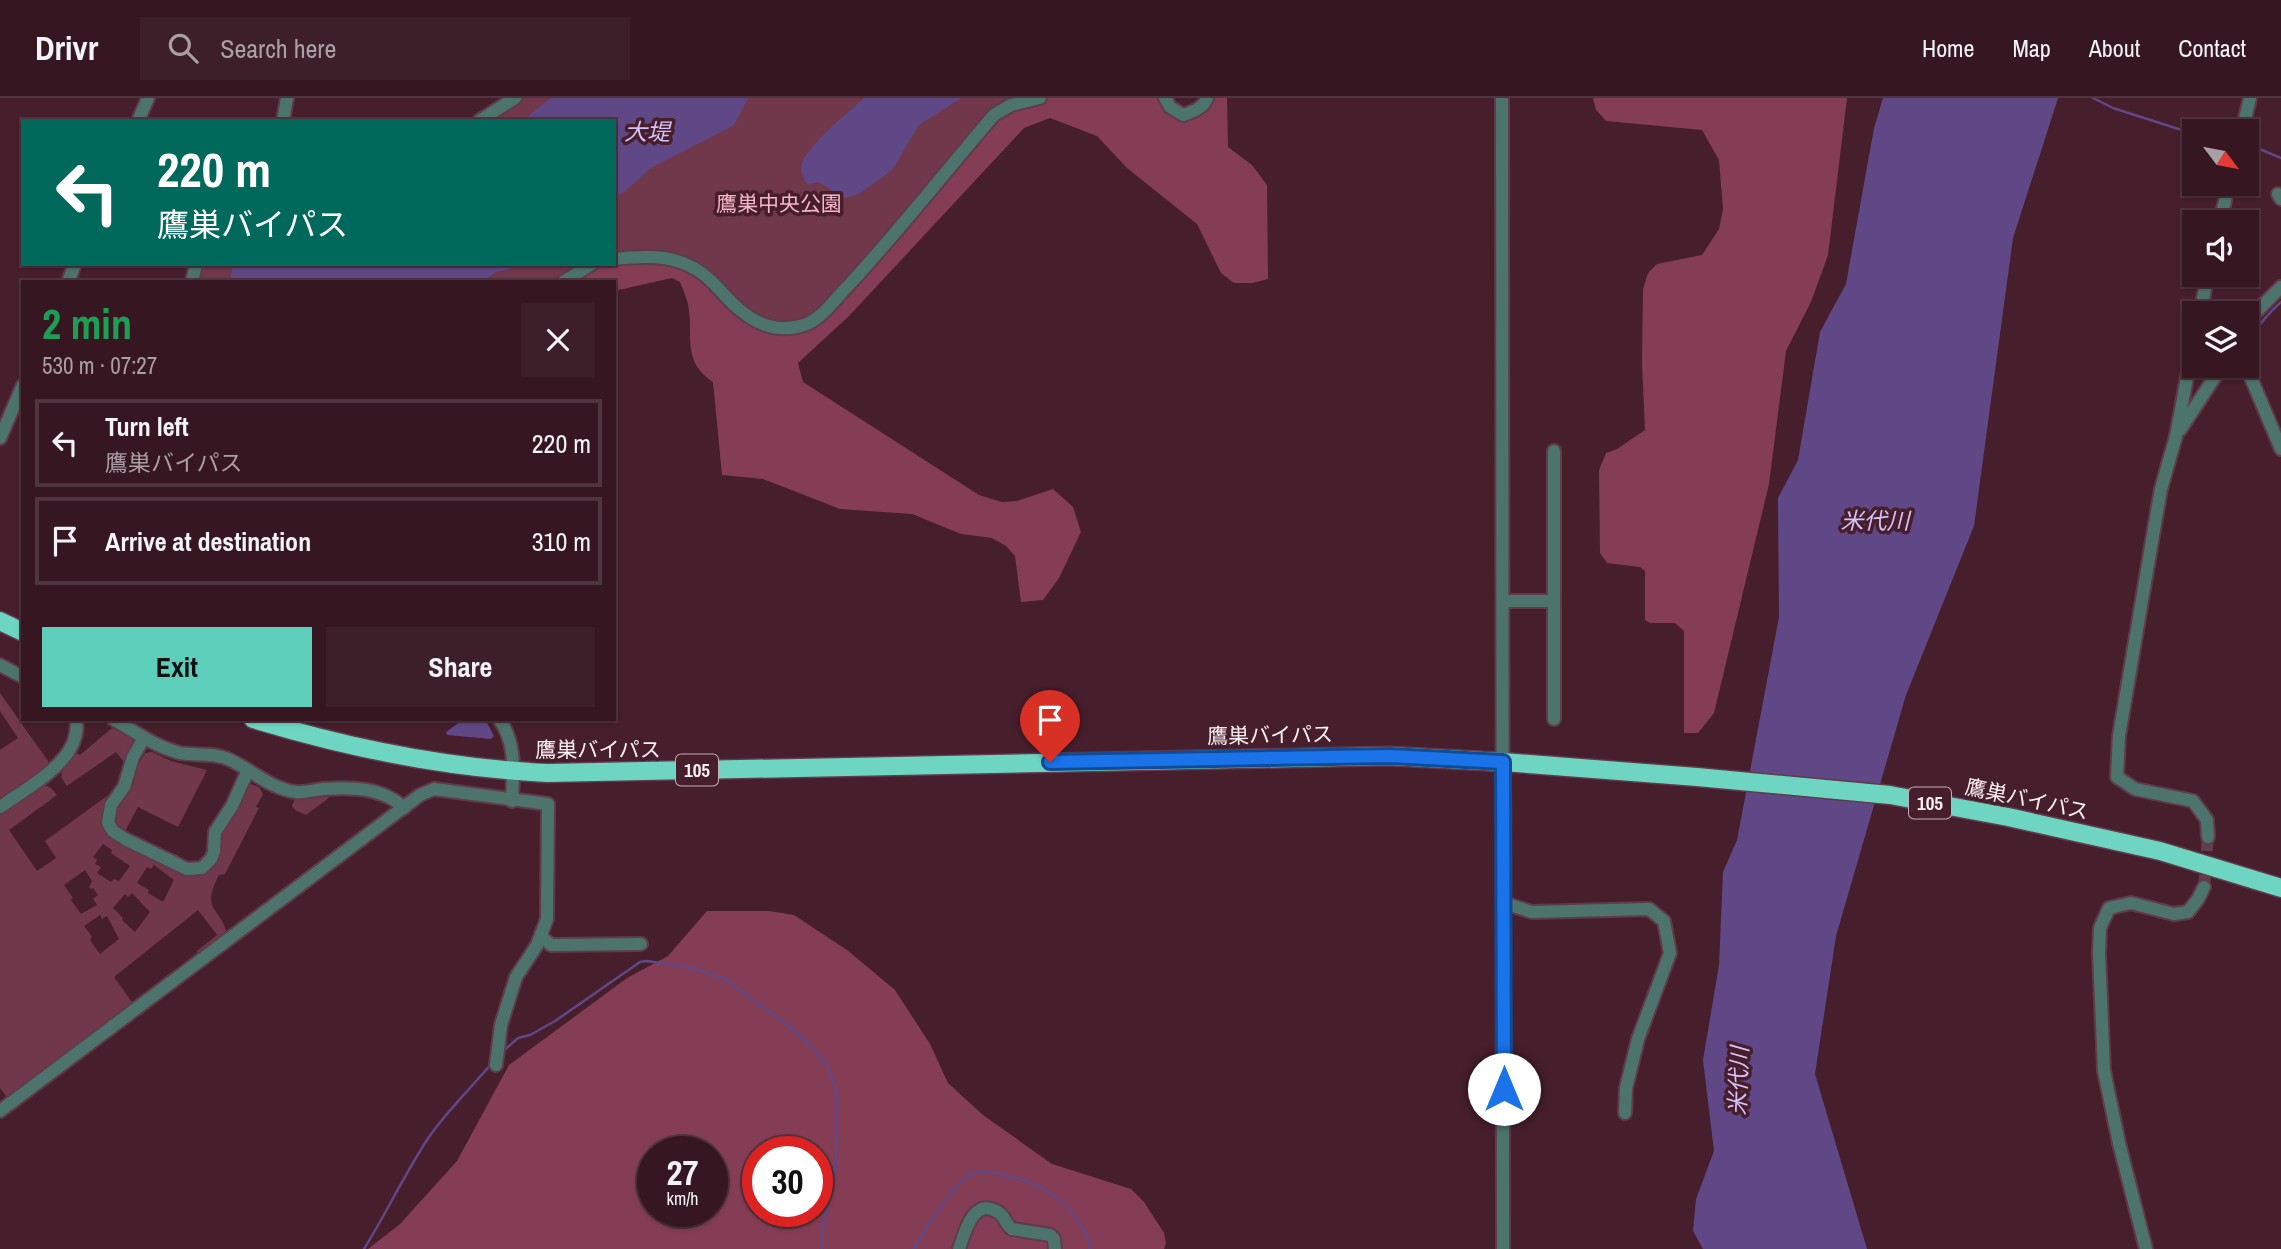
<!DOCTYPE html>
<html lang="en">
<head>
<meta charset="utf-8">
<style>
	:root { --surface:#351621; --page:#3d1f2a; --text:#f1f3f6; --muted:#aa9fa5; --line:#4f353f; --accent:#5cceba }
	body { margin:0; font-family:"Archivo Narrow","Noto Sans JP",sans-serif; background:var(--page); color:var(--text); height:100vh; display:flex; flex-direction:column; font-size:26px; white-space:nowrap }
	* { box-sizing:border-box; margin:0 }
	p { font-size:23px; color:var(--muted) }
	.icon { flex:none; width:38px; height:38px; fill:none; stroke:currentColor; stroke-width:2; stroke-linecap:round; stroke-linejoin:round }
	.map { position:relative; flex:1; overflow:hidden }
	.details { position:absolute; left:21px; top:182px; width:595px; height:441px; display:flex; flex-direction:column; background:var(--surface); border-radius:0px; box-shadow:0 2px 5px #0004,0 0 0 2px var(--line) }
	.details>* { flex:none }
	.banner { position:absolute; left:21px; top:21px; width:595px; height:147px; border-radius:0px; box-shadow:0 2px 5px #0004,0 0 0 2px var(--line); background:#00695c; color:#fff; overflow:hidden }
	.needle { width:46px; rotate:122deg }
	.buttons { position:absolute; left:2182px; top:21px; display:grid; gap:14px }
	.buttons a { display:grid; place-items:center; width:77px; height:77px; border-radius:0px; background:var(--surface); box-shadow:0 2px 5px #0004,0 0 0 2px var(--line); font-size:35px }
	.speed { position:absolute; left:637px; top:1038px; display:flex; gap:14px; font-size:35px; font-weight:700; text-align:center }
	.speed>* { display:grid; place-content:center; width:91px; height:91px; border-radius:50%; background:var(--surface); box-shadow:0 2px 5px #0004,0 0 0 2px var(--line); line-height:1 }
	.speed small { font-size:18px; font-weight:400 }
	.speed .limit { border:10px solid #d22; background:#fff; color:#111 }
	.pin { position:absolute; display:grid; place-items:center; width:60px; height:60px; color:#fff; margin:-72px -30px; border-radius:50% 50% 50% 0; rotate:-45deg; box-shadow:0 0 7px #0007 }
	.pin .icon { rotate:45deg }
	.me { position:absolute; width:77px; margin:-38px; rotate:0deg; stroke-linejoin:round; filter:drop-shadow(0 0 5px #0008) }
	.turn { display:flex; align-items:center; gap:24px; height:147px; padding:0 21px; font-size:32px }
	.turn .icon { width:91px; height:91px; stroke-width:2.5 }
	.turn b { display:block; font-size:49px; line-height:60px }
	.round { display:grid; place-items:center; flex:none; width:74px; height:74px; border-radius:0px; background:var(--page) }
	.overview { display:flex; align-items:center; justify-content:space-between; height:119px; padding:0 21px }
	h1 { font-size:42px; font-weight:700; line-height:52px; color:#1e9e55 }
	.button { display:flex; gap:14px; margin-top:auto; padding:14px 21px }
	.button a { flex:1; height:80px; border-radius:0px; background:var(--accent); color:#111; font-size:28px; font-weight:700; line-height:80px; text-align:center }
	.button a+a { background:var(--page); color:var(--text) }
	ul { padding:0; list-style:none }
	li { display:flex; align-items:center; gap:21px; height:88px; margin:0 14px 10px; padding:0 7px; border:4px solid var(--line); border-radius:0px }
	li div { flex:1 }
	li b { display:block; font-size:26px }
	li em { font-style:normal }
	header { display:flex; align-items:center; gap:42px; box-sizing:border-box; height:98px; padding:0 35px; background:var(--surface); border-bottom:2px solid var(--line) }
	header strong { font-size:33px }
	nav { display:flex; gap:38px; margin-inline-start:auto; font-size:24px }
	.search { width:490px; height:63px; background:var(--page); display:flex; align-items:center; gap:18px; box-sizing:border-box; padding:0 24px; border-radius:0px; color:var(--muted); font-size:26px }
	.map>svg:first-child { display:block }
	.green { fill:#71384b; fill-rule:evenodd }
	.forest { fill:#843d55; fill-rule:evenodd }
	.water { fill:#604887 }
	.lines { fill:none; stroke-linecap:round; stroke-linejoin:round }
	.stream { stroke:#604887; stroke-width:2.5 }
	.minor-tunnel { stroke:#623e4a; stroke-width:12; stroke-dasharray:12 6; stroke-linecap:butt }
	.minor-casing { stroke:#603b48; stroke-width:16 }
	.highway-casing { stroke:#603b48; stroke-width:21 }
	.minor { stroke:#4d746c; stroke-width:12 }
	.highway { stroke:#6ed5c2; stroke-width:18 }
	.route-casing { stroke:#114b97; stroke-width:18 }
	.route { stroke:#1a73e8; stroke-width:12 }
	.labels { text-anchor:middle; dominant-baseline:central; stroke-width:7; stroke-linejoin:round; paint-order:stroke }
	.shield { fill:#471e2c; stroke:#c5b1b7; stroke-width:2 }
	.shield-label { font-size:19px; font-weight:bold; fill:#fbf0f3 }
	.park-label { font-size:21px; fill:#f6b5c8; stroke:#471e2c }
	.street-label { font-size:21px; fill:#fbf0f3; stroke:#471e2c }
	.water-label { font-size:23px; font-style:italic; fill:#d3c1f8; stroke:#471e2c }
</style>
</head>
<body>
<header>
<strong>Drivr</strong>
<div class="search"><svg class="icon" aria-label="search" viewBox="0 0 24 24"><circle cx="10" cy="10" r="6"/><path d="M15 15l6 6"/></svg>Search here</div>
<nav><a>Home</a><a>Map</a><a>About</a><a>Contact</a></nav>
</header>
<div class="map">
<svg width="2281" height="1151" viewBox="0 0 2281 1151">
	<rect width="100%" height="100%" fill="#471e2c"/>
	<g class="green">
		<polygon points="515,0 1040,0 806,227 764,227 707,179 614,161 614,23 479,23"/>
		<polygon points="196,166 592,166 563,184 192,184"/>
		<polygon points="0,595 50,666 0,703 0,652 18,640 0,613"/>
		<polygon points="112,630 132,641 133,648 125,665 116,654 67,688 61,679 63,671 74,654 80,657"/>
		<polygon points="152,654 171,663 207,672 178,729 138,709 124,735 116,729 113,721 118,705 126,699 134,685 137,663 140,664 145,655"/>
		<path d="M250,686L259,689L263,696L256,709L259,710L225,776L219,777C200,814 220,807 227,836L200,859L197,853L217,837L198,812L114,879L134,907L9,1002L0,990V715L39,688C49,686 51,690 57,697L9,732L37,773L56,760L45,743L118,690C110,701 102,710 103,724L194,776L221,737L222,732L241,704L247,688ZM103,746L112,752L111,755L130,768L119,783L114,781L111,784L97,775L101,769L95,766L97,762L93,759ZM154,767L174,782L163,804L148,795L149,792L137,785L147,769L151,771ZM85,772L92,783L89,789L91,791L93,790L98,797L93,801L97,807L81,816L71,802L73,800L64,787ZM132,795L150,814L135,834L122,822L123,820L113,810L125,796L128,799ZM100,817L102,821L107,818L119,841L100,856L90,842L92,839L84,828Z"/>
		<polygon points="327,698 329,700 306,717 295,712 292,708 295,700"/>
	</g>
	<g class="forest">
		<path d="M1040,0H1165L1183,17L1207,0H1227L1228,49L1252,67L1267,87L1268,181L1253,185H1234L1221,175L1197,126L1127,70L1097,38L1050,20L1024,30L849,218L798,265L803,284L979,397L1002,404L1017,403L1053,391L1073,409L1081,434L1059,480L1043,502L1021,504L1015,458L1006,448L992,440L961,436L912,416L840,411L763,381L722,377L713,284C681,263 694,238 688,206C686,199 683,191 680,184L672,180L614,193V184H563L592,166L677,161L764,227H806L994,17Z"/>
		<polygon points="1593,0 1847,0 1828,157 1811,204 1786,253 1769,386 1714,615 1698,635 1684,635 1684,533 1675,525 1650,525 1645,522 1645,473 1640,469 1607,465 1600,455 1599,372 1606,355 1617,351 1645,332 1642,265 1643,191 1648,175 1657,166 1702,157 1719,131 1723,111 1719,62 1702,32 1606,23 1596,12"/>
		<path d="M707,813H769L794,817L847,852L895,892L930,946L948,985L983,1017L1052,1066L1131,1091L1144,1104L1164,1135L1166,1145L1164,1151H368L400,1126L457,1063L509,967L627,880L668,858ZM653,1054H712V1113H653ZM758,1054H817V1113H758Z"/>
	</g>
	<g class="water">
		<polygon points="551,0 748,0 734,27 649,71 623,95 614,98 614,23 522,23"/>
		<path d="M864,0H961L919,27L892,72L859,96L844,100L818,84L808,87C803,80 800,75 802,66C806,49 850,13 864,0Z"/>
		<polygon points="1883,0 2058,0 2013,140 1974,428 1906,597 1836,838 1815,976 1867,1151 1703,1151 1693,1133 1696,1101 1714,1053 1703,962 1719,867 1723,774 1737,742 1779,519 1778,400 1798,362 1820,234 1846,186 1874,30"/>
		<path d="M233,166H525C507,174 498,169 483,184H230Z"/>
		<polygon points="464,621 485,621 494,638 491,641 447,637 446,634"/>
	</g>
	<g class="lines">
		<g class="stream">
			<polyline points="2093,0 2113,10 2194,36"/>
			<polyline points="2255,49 2281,60"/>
			<path d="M2252,268C2246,239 2261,222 2281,204"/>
			<polyline points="501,955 518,940 530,937 555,923 640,864 647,863 693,870 725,881 790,929 808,945 828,968 837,994 837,1043 835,1074 823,1129 822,1151"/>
			<path d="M364,1151C387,1114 405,1075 429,1039C448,1012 471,990 492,965"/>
			<path d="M913,1151C925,1133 955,1081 974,1075C985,1072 997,1075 1007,1078C1048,1086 1075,1108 1091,1147L1089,1151"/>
		</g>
		<polyline class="minor-tunnel" points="2204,789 2208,739"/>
		<defs>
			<g id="minor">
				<path d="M1165,0L1170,9L1183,17C1192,14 1204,10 1207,0"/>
				<polyline points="1502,0 1503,1151"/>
				<polyline points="138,23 148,0"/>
				<polyline points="283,23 287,0"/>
				<polyline points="479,23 515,0"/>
				<polyline points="2242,33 2250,0"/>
				<polyline points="2278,96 2281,101"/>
				<polyline points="2220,124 2229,86"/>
				<path d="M614,161C649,157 683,156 710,182C720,191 729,204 740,212C759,228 780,235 804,227C822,221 835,201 848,188C899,133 945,74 994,17L1011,7L1040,0"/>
				<polyline points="68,184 75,166"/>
				<polyline points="192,184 196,166"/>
				<polyline points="563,184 592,166"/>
				<polyline points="2200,215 2208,177"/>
				<polyline points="2247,227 2254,216 2281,189"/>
				<polyline points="2194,242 2176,338 2161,391 2153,437 2119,638 2117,679 2135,691 2193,703 2207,722 2208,739"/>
				<polyline points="2246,268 2281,351"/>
				<polyline points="2180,332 2222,268"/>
				<polyline points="0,340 23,287"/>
				<polyline points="1554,353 1554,621"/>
				<polyline points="1503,503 1554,503"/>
				<polyline points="0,567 23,579"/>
				<path d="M113,621C136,634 155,649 180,655C196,658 213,654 228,661C251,671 270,691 296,694C304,695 314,692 323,691C350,689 383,689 404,710"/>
				<path d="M499,621C517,645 513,675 512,703"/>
				<polyline points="144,640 133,659 124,689 111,707 108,725 113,733 125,741 187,771 202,770 211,761 214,754 215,734 232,708 248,672"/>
				<path d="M0,709C28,689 83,662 76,621"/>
				<polyline points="1504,805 1532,814 1649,811 1664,823 1670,855 1638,941 1626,990 1625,1015"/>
				<polyline points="541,836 544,841 551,847 641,846"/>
				<polyline points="0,1013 420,697 434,691 548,706 547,821 537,847 516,879 501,927 496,967"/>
				<path d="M959,1151C965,1134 973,1099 998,1114C1005,1118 1005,1126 1012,1131L1050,1137L1054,1141L1055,1151"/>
				<polyline points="2146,1151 2119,1045 2104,973 2099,855 2100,830 2109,810 2131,805 2174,816 2188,814 2198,801 2204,789"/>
			</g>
			<g id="highway">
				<polyline points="0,523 23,534"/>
				<path d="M253,621C348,650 447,670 547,675L1389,658L1503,664L1697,679L1890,697L2008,719L2160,753L2281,790"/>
			</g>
		</defs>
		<use href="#minor" class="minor-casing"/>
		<use href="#highway" class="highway-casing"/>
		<use href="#minor" class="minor"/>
		<use href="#highway" class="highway"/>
	</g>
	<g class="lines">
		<defs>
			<polyline id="route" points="1050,664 1390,658 1503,664 1504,991"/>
		</defs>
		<use href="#route" class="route-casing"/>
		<use href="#route" class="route"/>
	</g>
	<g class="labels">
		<g class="shield">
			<rect x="676" y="656.5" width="42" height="31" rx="5"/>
			<rect x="1909" y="689.5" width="42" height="31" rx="5"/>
		</g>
		<g class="shield-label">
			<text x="697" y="672">105</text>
			<text x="1930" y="705">105</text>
		</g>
		<g class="park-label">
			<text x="779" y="105">鷹巣中央公園</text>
		</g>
		<g class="street-label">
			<text transform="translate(1270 637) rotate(-1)">鷹巣バイパス</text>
			<text x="598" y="651">鷹巣バイパス</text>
			<text transform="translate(2027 701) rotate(12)">鷹巣バイパス</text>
		</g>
		<g class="water-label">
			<text x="647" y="33">大堤</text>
			<text x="1875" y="422">米代川</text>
			<text transform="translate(1738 983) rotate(-88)">米代川</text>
		</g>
	</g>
</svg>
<div class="buttons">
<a><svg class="needle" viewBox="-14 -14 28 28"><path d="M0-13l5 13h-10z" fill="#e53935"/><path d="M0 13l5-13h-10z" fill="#aa9fa5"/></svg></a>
<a><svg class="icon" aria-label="sound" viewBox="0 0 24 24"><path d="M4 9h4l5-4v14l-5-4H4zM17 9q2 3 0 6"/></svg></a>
<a><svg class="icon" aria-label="layers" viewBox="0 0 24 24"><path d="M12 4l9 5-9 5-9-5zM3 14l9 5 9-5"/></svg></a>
</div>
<div class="speed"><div>27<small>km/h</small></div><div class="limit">30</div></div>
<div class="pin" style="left:1050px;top:664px;background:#d93025"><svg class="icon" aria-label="arrive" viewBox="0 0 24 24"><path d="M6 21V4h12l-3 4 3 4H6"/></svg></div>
<svg class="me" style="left:1504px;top:991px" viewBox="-20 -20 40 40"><circle r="19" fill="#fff"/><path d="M0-13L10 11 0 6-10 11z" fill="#1a73e8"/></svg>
<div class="banner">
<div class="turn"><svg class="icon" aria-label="left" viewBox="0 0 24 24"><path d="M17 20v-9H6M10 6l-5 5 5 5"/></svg><div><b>220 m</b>鷹巣バイパス</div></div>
</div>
<section class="details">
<div class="overview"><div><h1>2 min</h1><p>530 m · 07:27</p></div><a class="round"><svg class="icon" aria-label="close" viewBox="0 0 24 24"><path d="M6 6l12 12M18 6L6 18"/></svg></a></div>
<ul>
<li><svg class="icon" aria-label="left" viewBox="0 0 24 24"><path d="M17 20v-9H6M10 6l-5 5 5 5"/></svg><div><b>Turn left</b><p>鷹巣バイパス</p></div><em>220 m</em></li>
<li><svg class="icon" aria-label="arrive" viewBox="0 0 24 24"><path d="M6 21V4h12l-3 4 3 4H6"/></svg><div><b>Arrive at destination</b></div><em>310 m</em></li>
</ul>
<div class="button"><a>Exit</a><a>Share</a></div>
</section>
</div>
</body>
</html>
